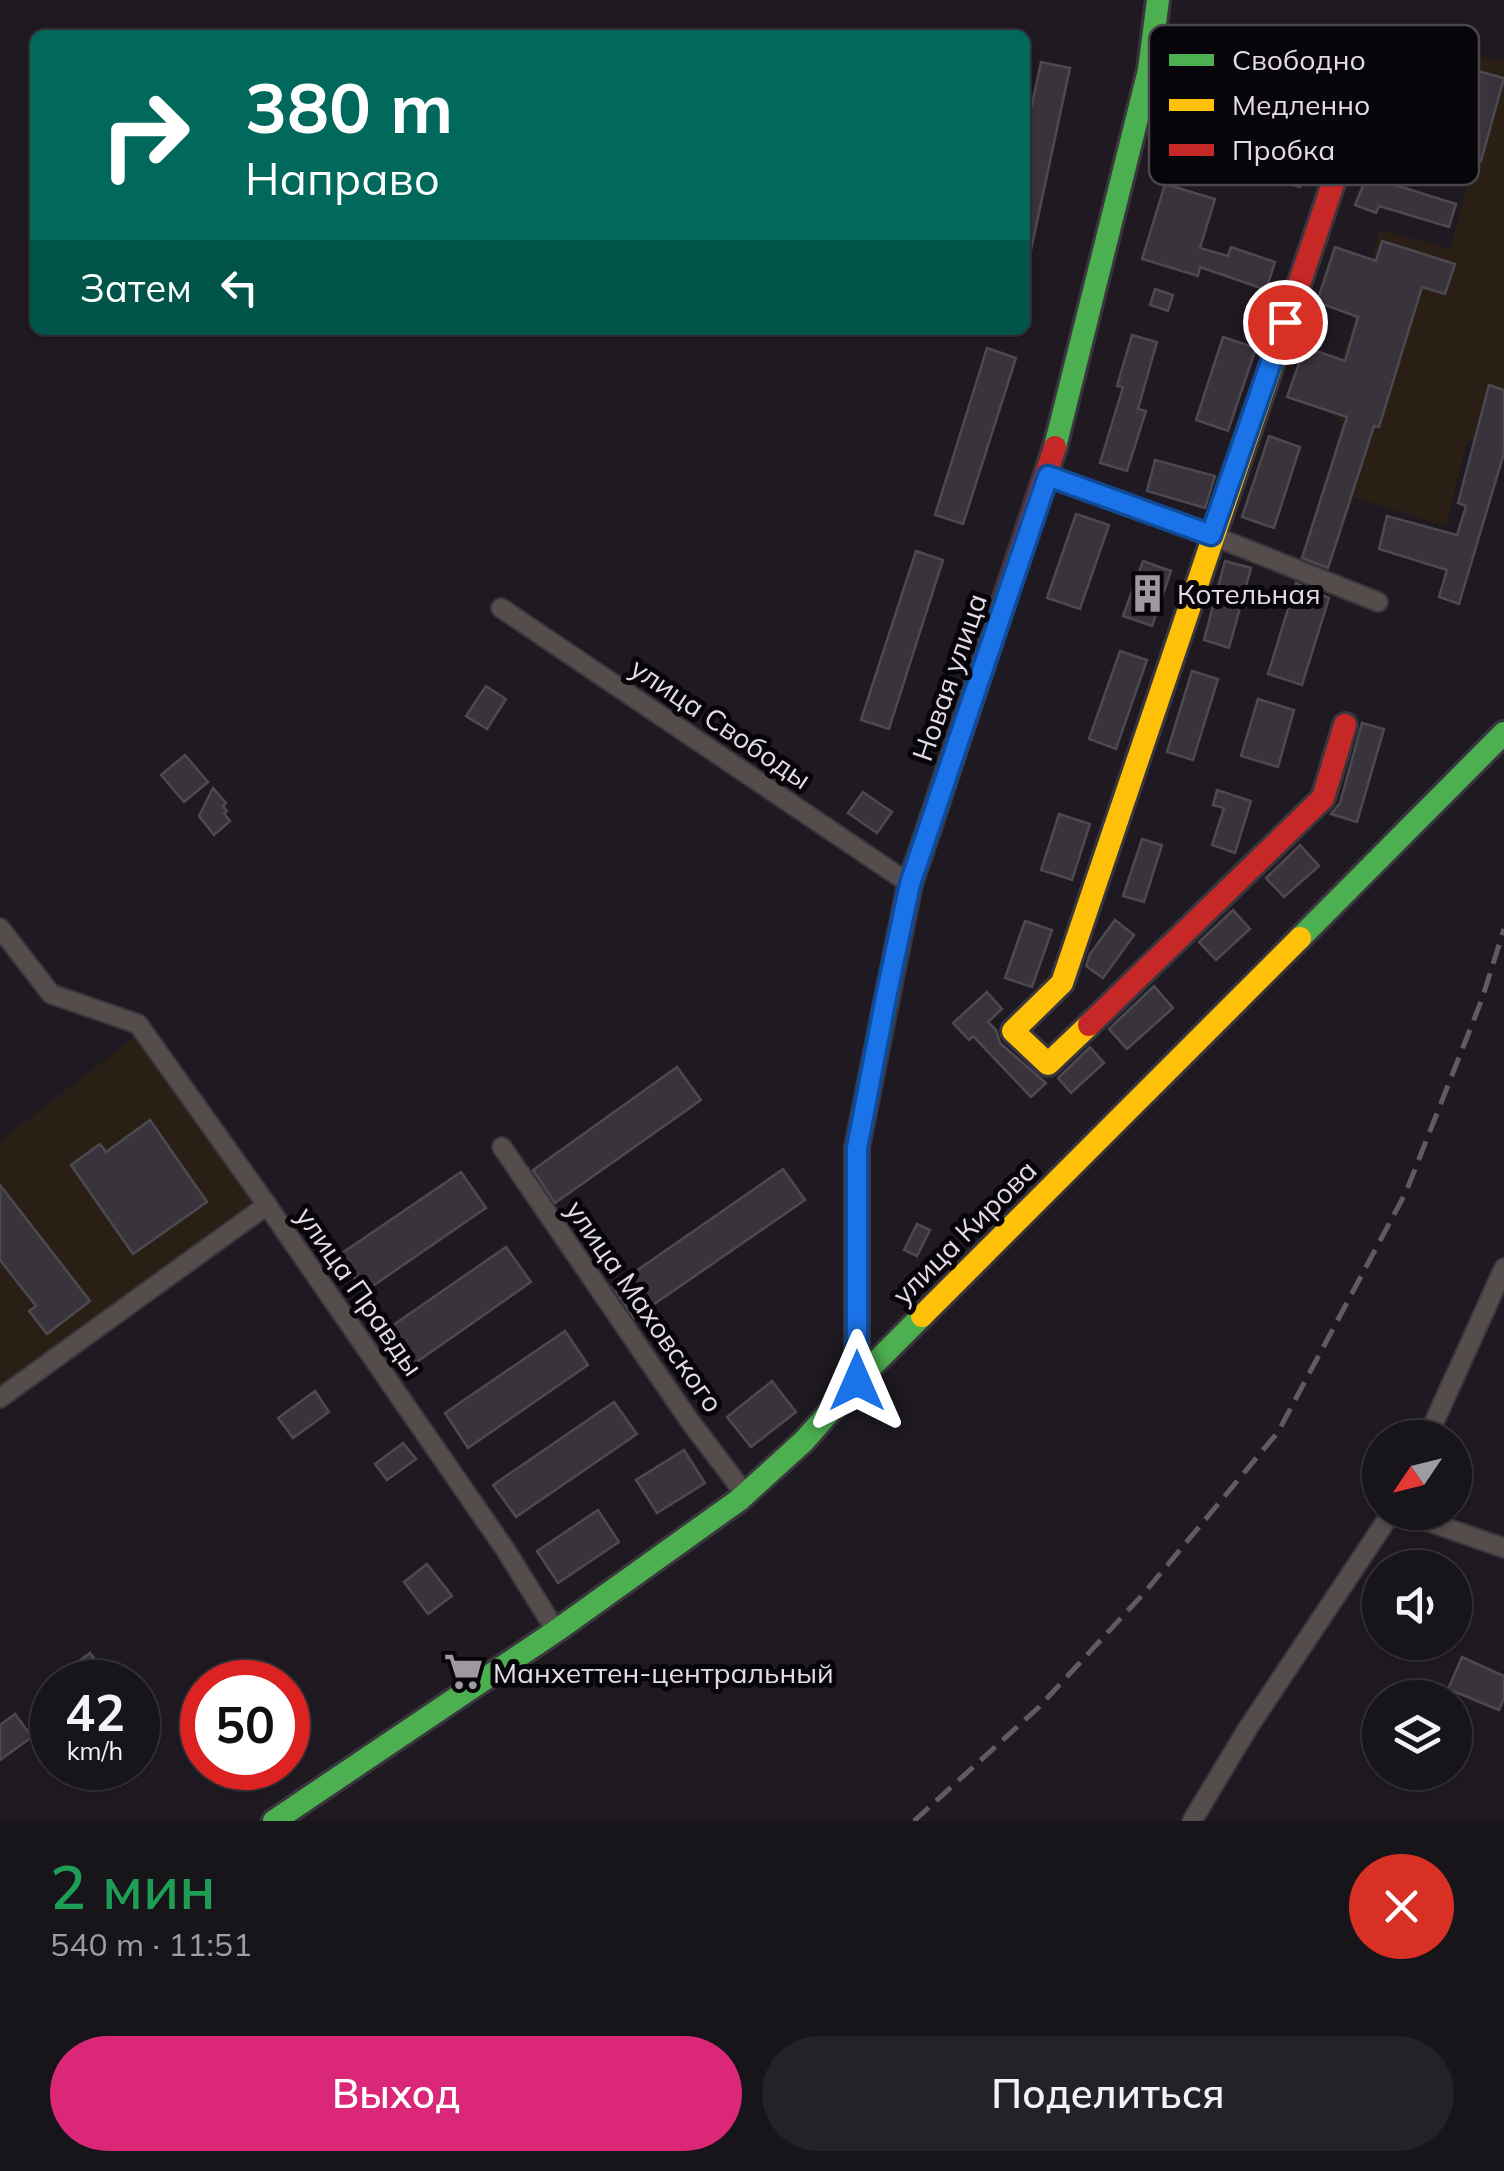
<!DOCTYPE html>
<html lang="ru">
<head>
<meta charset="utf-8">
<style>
	:root { --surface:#17141a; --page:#242127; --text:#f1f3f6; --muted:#9e9ea2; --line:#363339; --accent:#db2777 }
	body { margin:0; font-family:Mulish,sans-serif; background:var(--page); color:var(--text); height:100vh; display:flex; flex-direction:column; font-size:38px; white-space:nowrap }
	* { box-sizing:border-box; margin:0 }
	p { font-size:32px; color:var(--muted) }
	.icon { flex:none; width:55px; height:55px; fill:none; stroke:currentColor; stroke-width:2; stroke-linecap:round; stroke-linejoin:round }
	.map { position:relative; height:1821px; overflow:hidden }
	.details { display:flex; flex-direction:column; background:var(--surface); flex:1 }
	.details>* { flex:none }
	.guide { position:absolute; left:30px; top:30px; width:1000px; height:305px; border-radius:15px; box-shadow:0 2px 8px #0004,0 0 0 2px var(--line); background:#00695c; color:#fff; overflow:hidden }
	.needle { width:65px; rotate:235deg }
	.tools { position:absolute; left:1362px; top:1420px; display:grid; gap:20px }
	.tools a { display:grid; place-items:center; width:110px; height:110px; border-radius:50%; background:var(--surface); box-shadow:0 2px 8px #0004,0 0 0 2px var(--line); font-size:50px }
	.speed { position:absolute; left:30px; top:1660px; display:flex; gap:20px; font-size:50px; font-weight:700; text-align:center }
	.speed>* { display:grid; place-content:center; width:130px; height:130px; border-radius:50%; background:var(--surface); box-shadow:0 2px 8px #0004,0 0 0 2px var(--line); line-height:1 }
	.speed small { font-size:25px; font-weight:400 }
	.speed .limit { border:15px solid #d22; background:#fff; color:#111 }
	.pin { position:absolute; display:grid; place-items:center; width:85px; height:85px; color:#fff; margin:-42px; border:5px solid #fff; border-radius:50%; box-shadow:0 2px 10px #0007 }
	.me { position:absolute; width:110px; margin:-55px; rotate:0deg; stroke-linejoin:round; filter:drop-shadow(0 0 8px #0008) }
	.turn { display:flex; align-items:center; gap:35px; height:210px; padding:0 50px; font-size:45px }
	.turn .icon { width:130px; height:130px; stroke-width:2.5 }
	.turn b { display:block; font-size:70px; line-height:85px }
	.then { display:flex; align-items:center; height:95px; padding:0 50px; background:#0003; gap:20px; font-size:38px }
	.round { display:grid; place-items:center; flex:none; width:105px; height:105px; border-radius:52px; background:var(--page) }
	.head { display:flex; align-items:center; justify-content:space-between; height:170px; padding:0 50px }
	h1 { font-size:60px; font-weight:600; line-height:75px; color:#1e9e55 }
	.button { display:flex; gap:20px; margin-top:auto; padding:20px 50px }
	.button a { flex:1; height:115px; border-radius:60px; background:var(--accent); color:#fff; font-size:40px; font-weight:600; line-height:115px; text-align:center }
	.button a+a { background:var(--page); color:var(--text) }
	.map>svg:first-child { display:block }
	.industrial { fill:#2a1f14 }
	.building { fill:#39343b; stroke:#4d4950; stroke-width:2.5 }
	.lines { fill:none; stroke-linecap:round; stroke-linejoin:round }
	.street-casing { stroke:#3a363d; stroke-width:22 }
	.fast-casing { stroke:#3a363d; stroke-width:28 }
	.slow-casing { stroke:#3a363d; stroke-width:28 }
	.jam-casing { stroke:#3a363d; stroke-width:28 }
	.street { stroke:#554c4c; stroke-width:18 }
	.fast { stroke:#4caf50; stroke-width:22 }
	.slow { stroke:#ffc107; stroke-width:22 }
	.jam { stroke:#c62828; stroke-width:22 }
	.rail { stroke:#615b5e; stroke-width:5; stroke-dasharray:20 10; stroke-linecap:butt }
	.route-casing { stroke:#114b97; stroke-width:25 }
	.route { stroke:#1a73e8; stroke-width:18 }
	.labels { text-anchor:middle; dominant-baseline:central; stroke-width:10; stroke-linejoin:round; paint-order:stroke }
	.poi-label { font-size:28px; fill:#e2dce6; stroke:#08050a; text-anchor:start }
	.street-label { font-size:28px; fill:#e2dce6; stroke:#08050a }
	.key { fill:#08050a; stroke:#49464c; stroke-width:2.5 }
	.key-label { font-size:28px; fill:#e2dce6 }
</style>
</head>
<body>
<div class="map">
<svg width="1504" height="1821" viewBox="0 0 1504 1821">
	<rect width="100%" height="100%" fill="#1f1a22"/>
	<g class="industrial">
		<polygon points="1446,53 1504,60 1504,450 1468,439 1446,527 1354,497 1323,587 1294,578 1343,421 1327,412 1380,230 1450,249 1471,174 1426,159"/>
		<polygon points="135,1037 254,1201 0,1390 0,1141"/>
	</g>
	<g class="building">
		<polygon points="1041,62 1070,68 1031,250 1025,250 1025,137"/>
		<polygon points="1455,65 1504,78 1481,161 1432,147"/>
		<polygon points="1260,151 1306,164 1300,187 1253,174"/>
		<polygon points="1369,171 1390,179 1389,183 1456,204 1449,227 1379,206 1376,213 1355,205"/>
		<polygon points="1165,184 1215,199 1200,248 1228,256 1231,247 1275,262 1266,290 1200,267 1198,276 1142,259"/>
		<polygon points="1382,241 1455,264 1445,294 1422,287 1379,427 1374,426 1328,568 1302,558 1347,417 1287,397 1305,347 1345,361 1358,317 1317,302 1335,247 1376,261"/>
		<polygon points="1155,289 1173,295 1168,311 1150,305"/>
		<polygon points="1132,335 1157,342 1138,409 1146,411 1127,471 1100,463 1123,387 1117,386"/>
		<polygon points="1223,337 1256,348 1228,431 1196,420"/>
		<polygon points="987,348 1016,358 963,524 935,515"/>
		<polygon points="1489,385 1504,390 1504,453 1459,604 1439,597 1447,570 1379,549 1387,516 1457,535 1466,506 1458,503"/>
		<polygon points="1269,436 1300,447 1274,528 1242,517"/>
		<polygon points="1155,460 1215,476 1205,508 1147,491"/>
		<polygon points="1076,514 1109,525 1080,609 1047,598"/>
		<polygon points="916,551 943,560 889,729 861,720"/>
		<polygon points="1143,561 1171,571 1152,626 1123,616"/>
		<polygon points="1225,561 1251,568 1229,648 1204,640"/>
		<polygon points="1296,583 1329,598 1302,685 1268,674"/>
		<polygon points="1120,651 1147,660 1116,749 1089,739"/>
		<polygon points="1192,671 1218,679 1193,760 1167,752"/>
		<polygon points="486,686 506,699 487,729 466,716"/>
		<polygon points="1258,699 1294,710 1278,767 1241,756"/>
		<polygon points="1362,723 1384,729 1357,822 1331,814 1340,803"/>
		<polygon points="185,755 208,782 184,802 161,775"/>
		<polygon points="213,788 226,803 223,806 227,811 224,813 230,821 214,835 199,816"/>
		<polygon points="1217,790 1251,801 1235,853 1212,845 1224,808 1213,805"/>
		<polygon points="863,792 892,812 877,833 848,813"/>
		<polygon points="1059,814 1090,824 1072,880 1041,870"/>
		<polygon points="1142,839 1162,845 1144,902 1123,896"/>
		<polygon points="1300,845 1319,866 1284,897 1266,878"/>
		<polygon points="1233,910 1250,929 1216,960 1199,942"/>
		<polygon points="1115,920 1134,935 1103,978 1086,966 1090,954"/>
		<polygon points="1025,921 1052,930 1032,987 1005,978"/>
		<polygon points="1154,986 1173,1008 1127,1049 1109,1029"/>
		<polygon points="987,992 1002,1009 988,1022 996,1030 1000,1043 1046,1083 1031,1097 973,1036 969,1040 953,1023"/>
		<polygon points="1090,1047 1104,1063 1071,1093 1058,1078"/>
		<polygon points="677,1067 701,1100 555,1203 533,1170"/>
		<polygon points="150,1120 207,1202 133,1254 71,1165 100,1144 106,1152"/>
		<polygon points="783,1169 805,1200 634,1318 613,1287"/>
		<polygon points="461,1172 486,1208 364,1292 339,1255"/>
		<polygon points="0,1185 90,1301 47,1334 29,1311 36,1306 0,1260"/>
		<polygon points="917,1224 930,1230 917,1256 904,1250"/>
		<polygon points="506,1247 531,1282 411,1366 386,1330"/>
		<polygon points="565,1331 588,1365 468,1448 445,1413"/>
		<polygon points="772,1381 796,1412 751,1447 727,1417"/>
		<polygon points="315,1391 329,1412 293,1438 278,1418"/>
		<polygon points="614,1402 637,1434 516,1517 493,1485"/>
		<polygon points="403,1443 416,1459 387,1480 375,1464"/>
		<polygon points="684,1450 705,1483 657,1513 636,1480"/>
		<polygon points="598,1510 619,1542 558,1583 537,1551"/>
		<polygon points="427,1564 452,1596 428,1614 404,1582"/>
		<polygon points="90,1653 108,1677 100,1682 50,1682"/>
		<polygon points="1462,1657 1504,1676 1504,1698 1499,1710 1448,1689"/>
		<polygon points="15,1714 32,1737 0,1760 0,1725"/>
	</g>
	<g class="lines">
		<defs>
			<g id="street">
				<polyline points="1149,70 1231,77 1346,145 1418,146 1429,38"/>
				<polyline points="1048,476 1211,535 1378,602"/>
				<polyline points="501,608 910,884"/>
				<polyline points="0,928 51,994 138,1024 267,1205"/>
				<polyline points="502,1147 689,1420 745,1494"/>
				<polyline points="0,1398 267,1205 505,1549 556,1631"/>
				<polyline points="1427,1438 1504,1268"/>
				<polyline points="1401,1512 1504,1548"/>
				<polyline points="1192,1821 1248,1728 1392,1512"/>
			</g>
			<g id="fast">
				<polyline points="1055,447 1149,70 1158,0"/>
				<polyline points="1300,938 1504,733"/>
				<polyline points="857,1381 857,1147 910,884 932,819"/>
				<polyline points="274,1821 556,1631 739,1500 804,1441 857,1381 922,1316"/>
			</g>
			<g id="slow">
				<polyline points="1089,1025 1048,1064 1013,1031 1062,983 1284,329"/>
				<polyline points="922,1316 1300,938"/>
			</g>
			<g id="jam">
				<polyline points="1284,329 1346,145"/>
				<polyline points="932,819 1055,447"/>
				<polyline points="1089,1025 1323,798 1345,725"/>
			</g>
		</defs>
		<use href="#street" class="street-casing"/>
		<use href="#fast" class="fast-casing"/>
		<use href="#slow" class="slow-casing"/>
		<use href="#jam" class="jam-casing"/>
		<use href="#street" class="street"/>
		<use href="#fast" class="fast"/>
		<use href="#slow" class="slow"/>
		<use href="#jam" class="jam"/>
		<polyline class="rail" points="914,1821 1039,1707 1145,1592 1278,1432 1406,1192 1482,999 1504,929"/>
	</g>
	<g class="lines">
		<defs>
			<polyline id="route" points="857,1381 857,1148 886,997 910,884 1048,476 1211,535 1285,322"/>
		</defs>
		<use href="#route" class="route-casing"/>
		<use href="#route" class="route"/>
	</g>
	<defs>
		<symbol id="building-bare" viewBox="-9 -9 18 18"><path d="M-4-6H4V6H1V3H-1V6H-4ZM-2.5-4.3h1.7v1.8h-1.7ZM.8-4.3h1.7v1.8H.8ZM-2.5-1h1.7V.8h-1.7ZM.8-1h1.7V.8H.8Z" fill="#9e98a1" stroke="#08050a" stroke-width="2.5" paint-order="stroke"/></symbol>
		<symbol id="supermarket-bare" viewBox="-9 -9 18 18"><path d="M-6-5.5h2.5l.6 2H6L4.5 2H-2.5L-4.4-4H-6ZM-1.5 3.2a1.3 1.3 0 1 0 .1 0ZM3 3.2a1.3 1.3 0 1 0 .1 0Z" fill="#9e98a1" stroke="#08050a" stroke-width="2.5" paint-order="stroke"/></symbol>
	</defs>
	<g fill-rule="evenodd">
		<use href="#building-bare" x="1120" y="566" width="55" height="55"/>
		<use href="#supermarket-bare" x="436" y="1644" width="55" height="55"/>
	</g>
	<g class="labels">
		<g class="poi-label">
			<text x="1177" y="593">Котельная</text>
			<text x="493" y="1672">Манхеттен-центральный</text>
		</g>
		<g class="street-label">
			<text transform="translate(949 677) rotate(-71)">Новая улица</text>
			<text transform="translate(721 723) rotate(34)">улица Свободы</text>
			<text transform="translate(964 1232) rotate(-45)">улица Кирова</text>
			<text transform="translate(360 1291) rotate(55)">улица Правды</text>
			<text transform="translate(645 1306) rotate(55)">улица Маховского</text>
		</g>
	</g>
	<rect x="1149" y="25" width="330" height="160" rx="15" class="key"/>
	<rect x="1169" y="54" width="45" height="12" fill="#4caf50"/>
	<rect x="1169" y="99" width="45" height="12" fill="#ffc107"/>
	<rect x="1169" y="144" width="45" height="12" fill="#c62828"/>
	<g class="key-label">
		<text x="1232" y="70">Свободно</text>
		<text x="1232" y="115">Медленно</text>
		<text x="1232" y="160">Пробка</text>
	</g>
</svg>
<div class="tools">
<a><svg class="needle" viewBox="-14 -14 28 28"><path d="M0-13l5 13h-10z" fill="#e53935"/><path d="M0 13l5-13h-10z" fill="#9e9ea2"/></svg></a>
<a><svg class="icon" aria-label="sound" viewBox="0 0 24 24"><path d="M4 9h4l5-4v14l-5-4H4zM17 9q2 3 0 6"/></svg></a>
<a><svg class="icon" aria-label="layers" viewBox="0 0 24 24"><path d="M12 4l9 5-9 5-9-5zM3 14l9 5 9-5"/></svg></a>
</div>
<div class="speed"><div>42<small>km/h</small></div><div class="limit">50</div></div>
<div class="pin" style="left:1285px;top:322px;background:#d93025"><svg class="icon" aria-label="arrive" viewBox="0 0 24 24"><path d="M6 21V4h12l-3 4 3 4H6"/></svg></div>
<svg class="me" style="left:857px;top:1381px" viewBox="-20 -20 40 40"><path d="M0-17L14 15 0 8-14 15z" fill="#1a73e8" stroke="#fff" stroke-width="4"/></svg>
<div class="guide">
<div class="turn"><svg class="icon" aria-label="right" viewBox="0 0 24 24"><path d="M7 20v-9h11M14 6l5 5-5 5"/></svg><div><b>380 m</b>Направо</div></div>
<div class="then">Затем<svg class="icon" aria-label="left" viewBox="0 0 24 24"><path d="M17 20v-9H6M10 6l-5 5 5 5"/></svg></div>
</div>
</div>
<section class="details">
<div class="head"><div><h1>2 мин</h1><p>540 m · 11:51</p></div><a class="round" style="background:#d93025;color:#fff"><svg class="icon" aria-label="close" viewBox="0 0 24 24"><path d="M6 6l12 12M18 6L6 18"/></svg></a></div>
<div class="button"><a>Выход</a><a>Поделиться</a></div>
</section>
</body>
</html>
